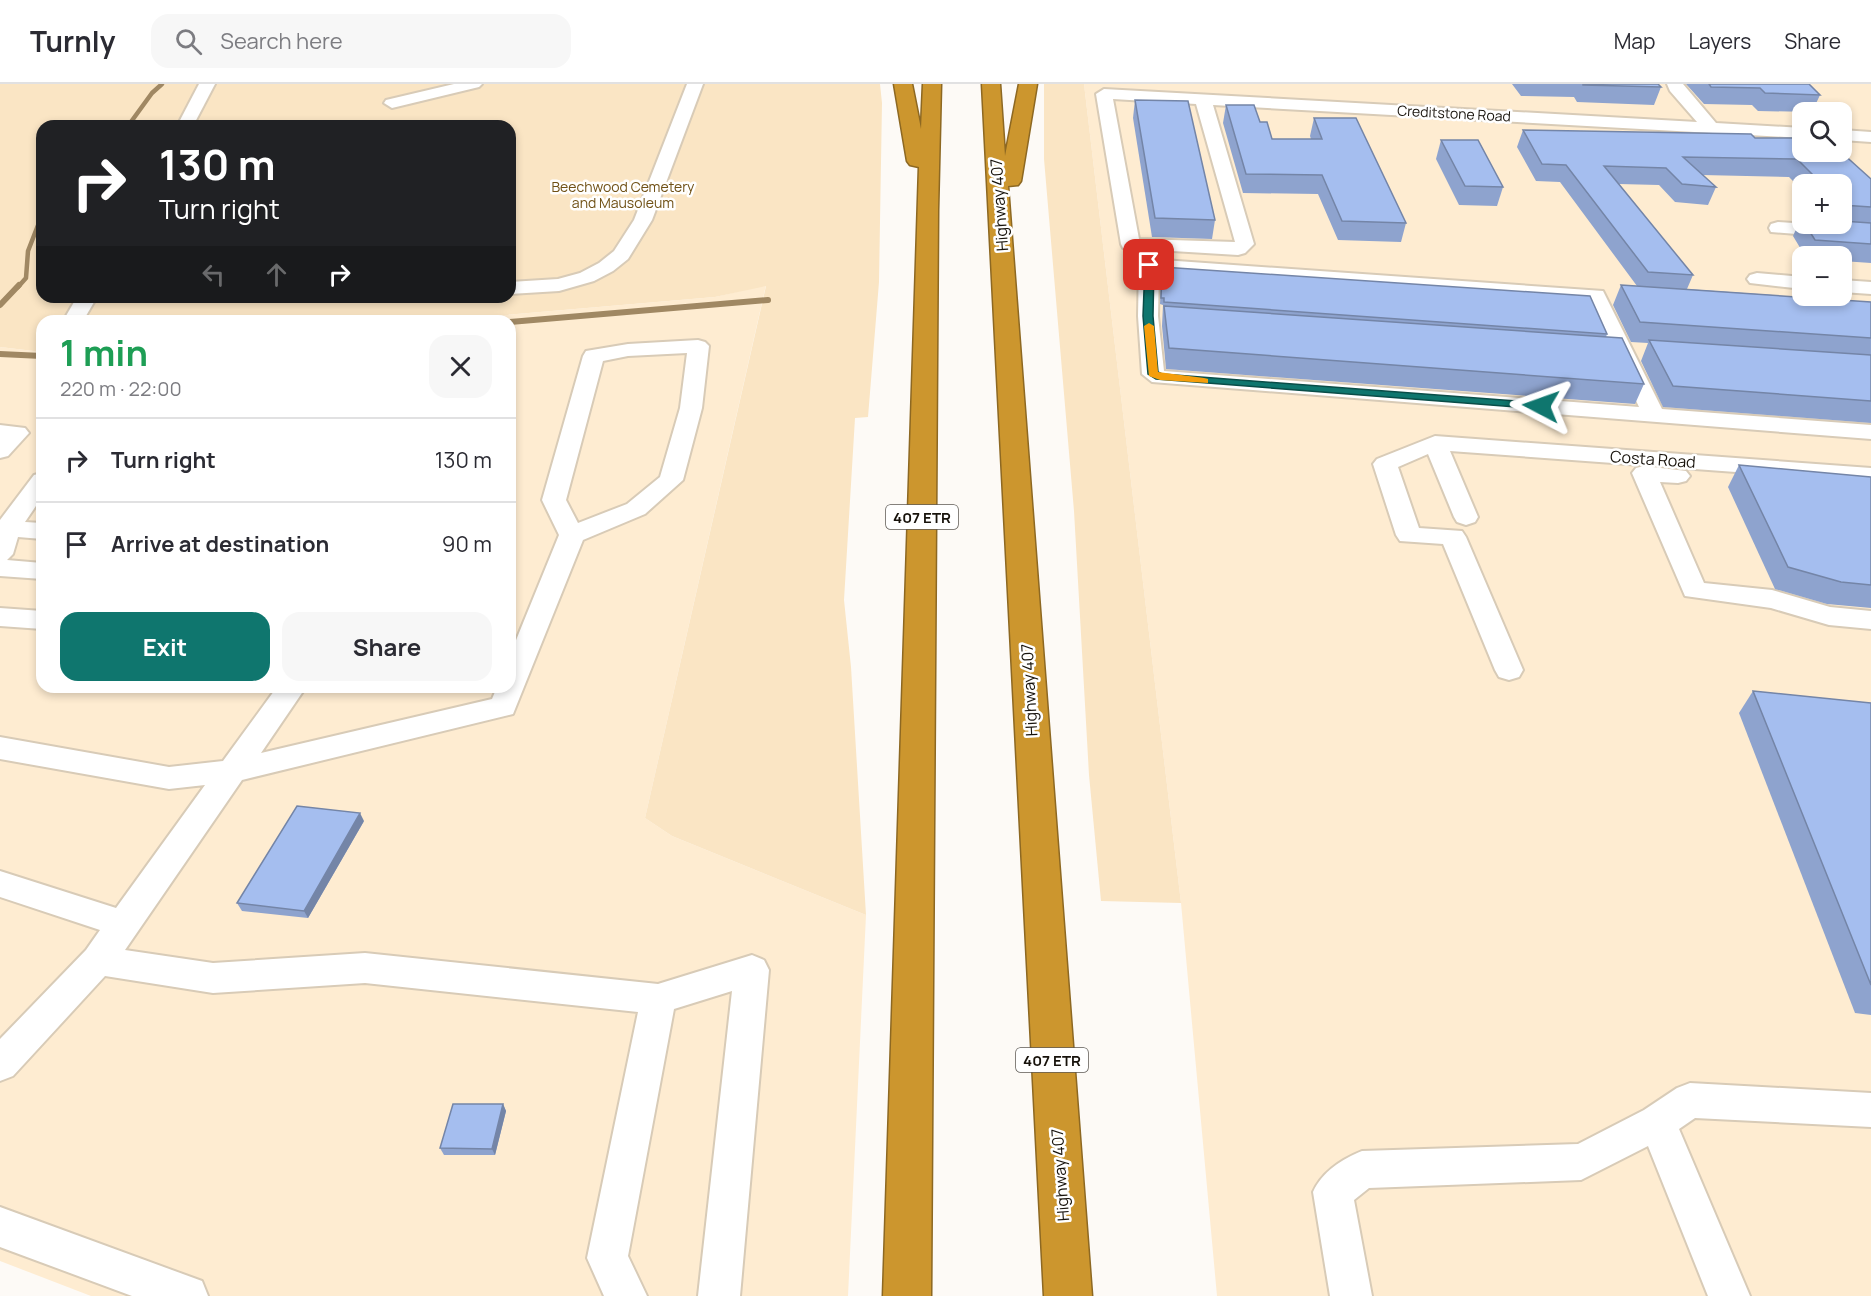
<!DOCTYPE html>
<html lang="en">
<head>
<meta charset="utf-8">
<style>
	:root { --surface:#fff; --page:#f7f7f7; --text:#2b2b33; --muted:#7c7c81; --line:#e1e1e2; --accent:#0f766e }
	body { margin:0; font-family:Manrope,sans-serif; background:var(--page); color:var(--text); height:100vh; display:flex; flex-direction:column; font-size:22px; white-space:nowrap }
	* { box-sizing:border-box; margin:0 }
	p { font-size:20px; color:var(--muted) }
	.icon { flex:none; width:33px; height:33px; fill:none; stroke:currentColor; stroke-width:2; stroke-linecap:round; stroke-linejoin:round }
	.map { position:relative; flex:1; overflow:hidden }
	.side { position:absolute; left:36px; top:231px; width:480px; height:378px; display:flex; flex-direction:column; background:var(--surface); border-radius:18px; box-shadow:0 3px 9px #0003 }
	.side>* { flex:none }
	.guide { position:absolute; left:36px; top:36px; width:480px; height:183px; border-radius:18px; box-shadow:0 3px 9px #0003; background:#202124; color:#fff; overflow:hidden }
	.fabs { position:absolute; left:1792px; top:18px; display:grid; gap:12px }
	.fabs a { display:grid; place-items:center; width:60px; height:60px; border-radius:12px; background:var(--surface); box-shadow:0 3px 9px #0003; font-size:30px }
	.pin { position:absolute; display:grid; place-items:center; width:51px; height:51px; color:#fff; margin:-26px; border-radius:12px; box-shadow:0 3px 9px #0006 }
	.me { position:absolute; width:66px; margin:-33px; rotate:274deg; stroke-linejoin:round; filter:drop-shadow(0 0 4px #0008) }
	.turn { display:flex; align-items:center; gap:21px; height:126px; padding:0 24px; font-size:27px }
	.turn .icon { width:78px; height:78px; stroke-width:2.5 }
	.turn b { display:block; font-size:42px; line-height:51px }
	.lanes { display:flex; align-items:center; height:57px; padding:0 24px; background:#0003; justify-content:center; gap:30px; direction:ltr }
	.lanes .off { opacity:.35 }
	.round { display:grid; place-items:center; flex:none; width:63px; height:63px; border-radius:18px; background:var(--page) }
	.headline { display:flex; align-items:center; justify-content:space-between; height:102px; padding:0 24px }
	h1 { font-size:36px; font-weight:700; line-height:45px; color:#1e9e55 }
	.cta { display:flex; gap:12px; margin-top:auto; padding:12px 24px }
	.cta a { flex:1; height:69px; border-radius:18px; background:var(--accent); color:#fff; font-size:24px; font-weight:700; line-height:69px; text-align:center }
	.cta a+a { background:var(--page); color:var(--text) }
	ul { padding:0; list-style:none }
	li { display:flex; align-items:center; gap:18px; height:84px; padding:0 24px; border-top:2px solid var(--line) }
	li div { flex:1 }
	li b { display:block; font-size:22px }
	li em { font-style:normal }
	header { display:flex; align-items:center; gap:36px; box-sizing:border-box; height:84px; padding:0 30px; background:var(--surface); border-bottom:2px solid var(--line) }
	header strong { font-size:28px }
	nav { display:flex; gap:33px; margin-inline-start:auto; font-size:21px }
	.search { width:420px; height:54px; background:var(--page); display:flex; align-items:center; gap:15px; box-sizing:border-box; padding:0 21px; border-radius:18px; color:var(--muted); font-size:22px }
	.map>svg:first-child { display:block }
	.built { fill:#feecd1; fill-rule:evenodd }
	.green { fill:#fae5c4; fill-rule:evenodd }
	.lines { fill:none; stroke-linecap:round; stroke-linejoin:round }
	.stream-far1 { stroke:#a08863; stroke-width:4.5 }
	.stream { stroke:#a08863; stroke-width:6 }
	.minor-casing { stroke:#d8cbb7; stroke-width:4 }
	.highway-casing { stroke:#8d6822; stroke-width:3 }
	.minor { fill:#fff; fill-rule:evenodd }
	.highway { fill:#cc962e; fill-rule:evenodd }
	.wall { fill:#8ea3ce }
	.shaded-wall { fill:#7485a7 }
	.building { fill:#a5beef; stroke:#7485a7; stroke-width:1.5 }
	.route { fill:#0f766e; stroke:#0a4d48; stroke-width:1.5 }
	.slow { fill:#f59e0b }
	.labels { text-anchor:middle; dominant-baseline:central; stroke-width:5; stroke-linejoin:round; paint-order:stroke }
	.far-street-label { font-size:14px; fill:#17120b; stroke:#fff }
	.far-park-label { font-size:14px; fill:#705116; stroke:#fff }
	.shield { fill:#fff; stroke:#5d5954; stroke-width:1.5 }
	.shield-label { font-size:15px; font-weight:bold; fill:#17120b }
	.street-label { font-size:16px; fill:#17120b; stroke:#fff }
</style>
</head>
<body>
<header>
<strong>Turnly</strong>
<div class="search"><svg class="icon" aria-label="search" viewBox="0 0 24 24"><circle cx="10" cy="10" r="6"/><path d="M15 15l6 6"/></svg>Search here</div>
<nav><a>Map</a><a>Layers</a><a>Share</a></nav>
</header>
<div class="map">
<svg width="1871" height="1212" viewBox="0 0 1871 1212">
	<rect width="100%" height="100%" fill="#fdfaf6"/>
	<g class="built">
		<path d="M1084,0H1871V1212H1217L1181,819ZM1803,28H1842V68H1803ZM1803,100H1842V140H1803ZM1803,172H1842V212H1803Z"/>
		<polygon points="766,201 645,734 672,752 866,831 848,1212 91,1212 0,1177 0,263 42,268 42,603 510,603 510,237 436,237 715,213"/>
	</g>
	<g class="green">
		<path d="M0,0H880L882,19L879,198L868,333L855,334L844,516L851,583L866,831L672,752L645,734L766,202L715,213L436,237H42V268L0,263ZM42,42H510V213H42Z"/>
		<polygon points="1044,0 1084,0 1181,819 1101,817 1089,691 1074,427 1044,75"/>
	</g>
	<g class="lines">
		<g class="stream-far1">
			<polyline points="128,42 152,9 162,0"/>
			<polyline points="18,203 26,194 28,167 42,131"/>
		</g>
		<g class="stream">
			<polyline points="0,221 19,201"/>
			<polyline points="510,238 768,216"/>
			<polyline points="0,270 42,272"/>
		</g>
		<defs>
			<g id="minor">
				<polygon points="199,0 215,0 193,42 177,42"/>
				<polygon points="454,0 482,0 479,3 392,24 384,19 386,16"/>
				<polygon points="687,0 703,0 652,136 628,175 613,187 594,197 559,207 510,210 510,198 558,195 580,189 599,179 614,167 634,136"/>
				<path d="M1667,0H1683L1716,39L1803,44V54L1213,21L1254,160L1245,169L1238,171L1123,164L1121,160L1096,10L1104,5L1697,38L1670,7ZM1113,15L1196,20L1235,158L1139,155Z"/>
				<polygon points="1842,46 1871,48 1871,58 1842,56"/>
				<polygon points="1778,138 1871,144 1871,156 1771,148 1769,144 1771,140"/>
				<path d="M1149,175L1603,207L1662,325L1871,341V355L1152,298L1142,290L1138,232L1139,181L1142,177ZM1159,187L1589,217L1639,323L1164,287L1158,232Z"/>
				<polygon points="1757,189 1803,193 1803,205 1750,199 1747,195 1750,191"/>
				<polygon points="1842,196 1871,198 1871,210 1842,208"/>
				<polygon points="77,213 97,213 83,237 63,237"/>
				<path d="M698,256L705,258L709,262L702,324L683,396L645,430L583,456L513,630L242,696L125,866L213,879L365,869L658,900L752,871L764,876L769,886L740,1212H698L732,907L674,925L628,1172L647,1212H604L587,1174L638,928L365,899L213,909L105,892L13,992L0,997V955L86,866L100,846L0,813V787L116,824L205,701L169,705L0,675V653L169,683L223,677L277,603H306L261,669L492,615L497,603H510V571L559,451L542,416L583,272L586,267L628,260ZM687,269L680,324L660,393L627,420L578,439L566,416L603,277L628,272Z"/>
				<polygon points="0,341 25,344 29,349 8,372 0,374"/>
				<polygon points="1435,352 1871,384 1871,398 1450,367 1478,433 1475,438 1466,441 1457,438 1454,433 1428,370 1398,383 1419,444 1462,447 1466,453 1523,586 1519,593 1509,596 1499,593 1495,586 1443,460 1400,457 1396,451 1373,380 1377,375"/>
				<polygon points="1644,382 1686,387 1690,392 1686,397 1678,399 1660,398 1704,499 1772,506 1830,523 1871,527 1871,545 1829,541 1771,524 1685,512 1632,389 1636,384"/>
				<polygon points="42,389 42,413 25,438 42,439 42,455 18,453 13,470 7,476 42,479 42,495 0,492 0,436 34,391"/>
				<polygon points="0,524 42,527 42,545 0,542"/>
				<path d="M1690,999L1871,1009V1043L1695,1034L1679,1045L1750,1212H1708L1648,1062L1581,1096L1369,1104L1354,1116L1372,1212H1330L1313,1108C1322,1088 1342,1075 1362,1067L1578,1060L1644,1026L1677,1004Z"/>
				<polygon points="0,1123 202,1197 208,1212 132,1212 0,1163"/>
			</g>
			<g id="highway">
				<polygon points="894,0 912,0 921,45 923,0 941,0 938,126 931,1212 883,1212 919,83 910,81 907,77"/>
				<polygon points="982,0 1000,0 1005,72 1019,0 1037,0 1021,97 1018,101 1008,102 1092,1212 1044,1212"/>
			</g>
		</defs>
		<use href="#minor" class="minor-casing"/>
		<use href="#highway" class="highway-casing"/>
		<use href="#minor" class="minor"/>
		<use href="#highway" class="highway"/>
	</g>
	<g class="wall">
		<polygon points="1512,0 1658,0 1661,3 1654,21 1577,18 1574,13 1521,12"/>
		<polygon points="1686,0 1809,0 1820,11 1812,28 1758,27 1752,21 1704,20"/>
		<polygon points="1135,16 1215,136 1212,155 1152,153 1133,34"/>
		<polygon points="1226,21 1260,38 1272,55 1311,55 1310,52 1314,34 1406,139 1401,158 1338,156 1318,110 1243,109 1223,39"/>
		<polygon points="1523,46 1755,54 1871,95 1871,179 1842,177 1842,172 1805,172 1793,152 1801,134 1803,134 1803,140 1842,140 1842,100 1803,100 1803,107 1789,93 1702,91 1716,103 1708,121 1675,118 1659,101 1619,100 1693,191 1687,205 1871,218 1871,339 1663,323 1641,277 1648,259 1631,258 1613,221 1621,201 1637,202 1560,98 1536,97 1517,63"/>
		<polygon points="1441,56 1503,103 1497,122 1459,121 1436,75"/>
		<polygon points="1162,183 1607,250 1606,253 1644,300 1635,320 1166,285 1162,242 1163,221 1160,220"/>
		<polygon points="1739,381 1871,393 1871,524 1827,520 1775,505 1728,403"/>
		<polygon points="1753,607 1871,619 1871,931 1855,929 1739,629"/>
		<polygon points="364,737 308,834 242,827 237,819"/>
		<polygon points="503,1020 506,1027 495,1071 444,1071 440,1064"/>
	</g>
	<g class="shaded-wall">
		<polygon points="360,729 364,737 308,834 304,827"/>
		<polygon points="503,1020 506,1027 495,1071 492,1065"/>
	</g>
	<g class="building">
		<polygon points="1583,0 1658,0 1661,3 1583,1"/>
		<polygon points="1709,0 1809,0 1820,11 1765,9 1760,4 1711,3"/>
		<polygon points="1135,16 1188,17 1215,136 1155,134"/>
		<polygon points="1226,21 1254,21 1260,38 1267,38 1272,55 1322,55 1314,34 1356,34 1406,139 1342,137 1322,91 1246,90"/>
		<polygon points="1523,46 1751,50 1755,54 1803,54 1803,68 1841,68 1871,95 1871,123 1842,121 1842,100 1822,100 1797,75 1683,73 1716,103 1682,100 1666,84 1604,82 1693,191 1648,188 1566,81 1542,80"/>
		<polygon points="1441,56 1478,56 1503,103 1465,102"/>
		<polygon points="1842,137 1871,139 1871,160 1815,156 1805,140 1842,140"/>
		<polygon points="1162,183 1590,212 1607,250 1164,218 1164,214 1161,214"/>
		<polygon points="1621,201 1871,218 1871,254 1640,238"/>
		<polygon points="1164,222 1622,254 1644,300 1169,264"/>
		<polygon points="1649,256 1871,271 1871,317 1673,302"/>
		<polygon points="1739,381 1871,393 1871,501 1841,498 1788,483"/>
		<polygon points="1753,607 1871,619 1871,901"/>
		<polygon points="297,722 360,729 304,827 237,819"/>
		<polygon points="453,1020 503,1020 492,1065 440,1064"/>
	</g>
	<polygon class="route" points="1149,178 1154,181 1153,232 1158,288 1162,290 1541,319 1546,322 1541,325 1156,295 1148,290 1143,232 1145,181"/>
	<polygon class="slow" points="1149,239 1154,242 1158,288 1204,294 1208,295 1208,299 1160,296 1149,292 1144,242"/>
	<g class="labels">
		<g class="far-street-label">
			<text transform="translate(1454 29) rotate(3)">Creditstone Road</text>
		</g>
		<g class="far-park-label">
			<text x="623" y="102">Beechwood Cemetery<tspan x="623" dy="16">and Mausoleum</tspan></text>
		</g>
		<g class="shield">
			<rect x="886" y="421" width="72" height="24" rx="4.5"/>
			<rect x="1016" y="964" width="72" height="24" rx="4.5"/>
		</g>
		<g class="shield-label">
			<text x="922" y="433">407 ETR</text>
			<text x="1052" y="976">407 ETR</text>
		</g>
		<g class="street-label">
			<text transform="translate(999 121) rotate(-94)">Highway 407</text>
			<text transform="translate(1653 375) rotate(4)">Costa Road</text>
			<text transform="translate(1029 606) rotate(-93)">Highway 407</text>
			<text transform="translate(1060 1091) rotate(-94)">Highway 407</text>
		</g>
	</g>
</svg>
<div class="fabs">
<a><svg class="icon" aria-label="search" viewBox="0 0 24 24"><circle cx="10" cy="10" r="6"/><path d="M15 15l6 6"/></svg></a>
<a>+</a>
<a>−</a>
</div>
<div class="pin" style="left:1149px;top:181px;background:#d93025"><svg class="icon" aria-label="arrive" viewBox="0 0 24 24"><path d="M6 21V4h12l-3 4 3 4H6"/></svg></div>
<svg class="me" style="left:1541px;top:322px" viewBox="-20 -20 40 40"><path d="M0-17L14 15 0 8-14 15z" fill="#0f766e" stroke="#fff" stroke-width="4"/></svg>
<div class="guide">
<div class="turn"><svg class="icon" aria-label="right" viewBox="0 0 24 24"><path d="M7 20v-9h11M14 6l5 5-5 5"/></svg><div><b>130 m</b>Turn right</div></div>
<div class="lanes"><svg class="icon off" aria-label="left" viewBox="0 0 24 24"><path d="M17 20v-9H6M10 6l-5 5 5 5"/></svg><svg class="icon off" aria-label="ahead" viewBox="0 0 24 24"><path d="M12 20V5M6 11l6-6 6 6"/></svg><svg class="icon" aria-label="right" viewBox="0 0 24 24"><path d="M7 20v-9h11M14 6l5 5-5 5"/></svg></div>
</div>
<section class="side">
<div class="headline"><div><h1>1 min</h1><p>220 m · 22:00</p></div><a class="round"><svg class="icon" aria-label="close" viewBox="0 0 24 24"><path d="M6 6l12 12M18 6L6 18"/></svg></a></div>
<ul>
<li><svg class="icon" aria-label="right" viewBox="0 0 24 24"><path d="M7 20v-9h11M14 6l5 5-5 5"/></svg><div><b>Turn right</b></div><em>130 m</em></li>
<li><svg class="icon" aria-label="arrive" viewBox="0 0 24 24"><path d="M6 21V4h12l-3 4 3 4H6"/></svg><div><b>Arrive at destination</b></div><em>90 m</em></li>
</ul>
<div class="cta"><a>Exit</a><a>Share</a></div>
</section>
</div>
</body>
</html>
